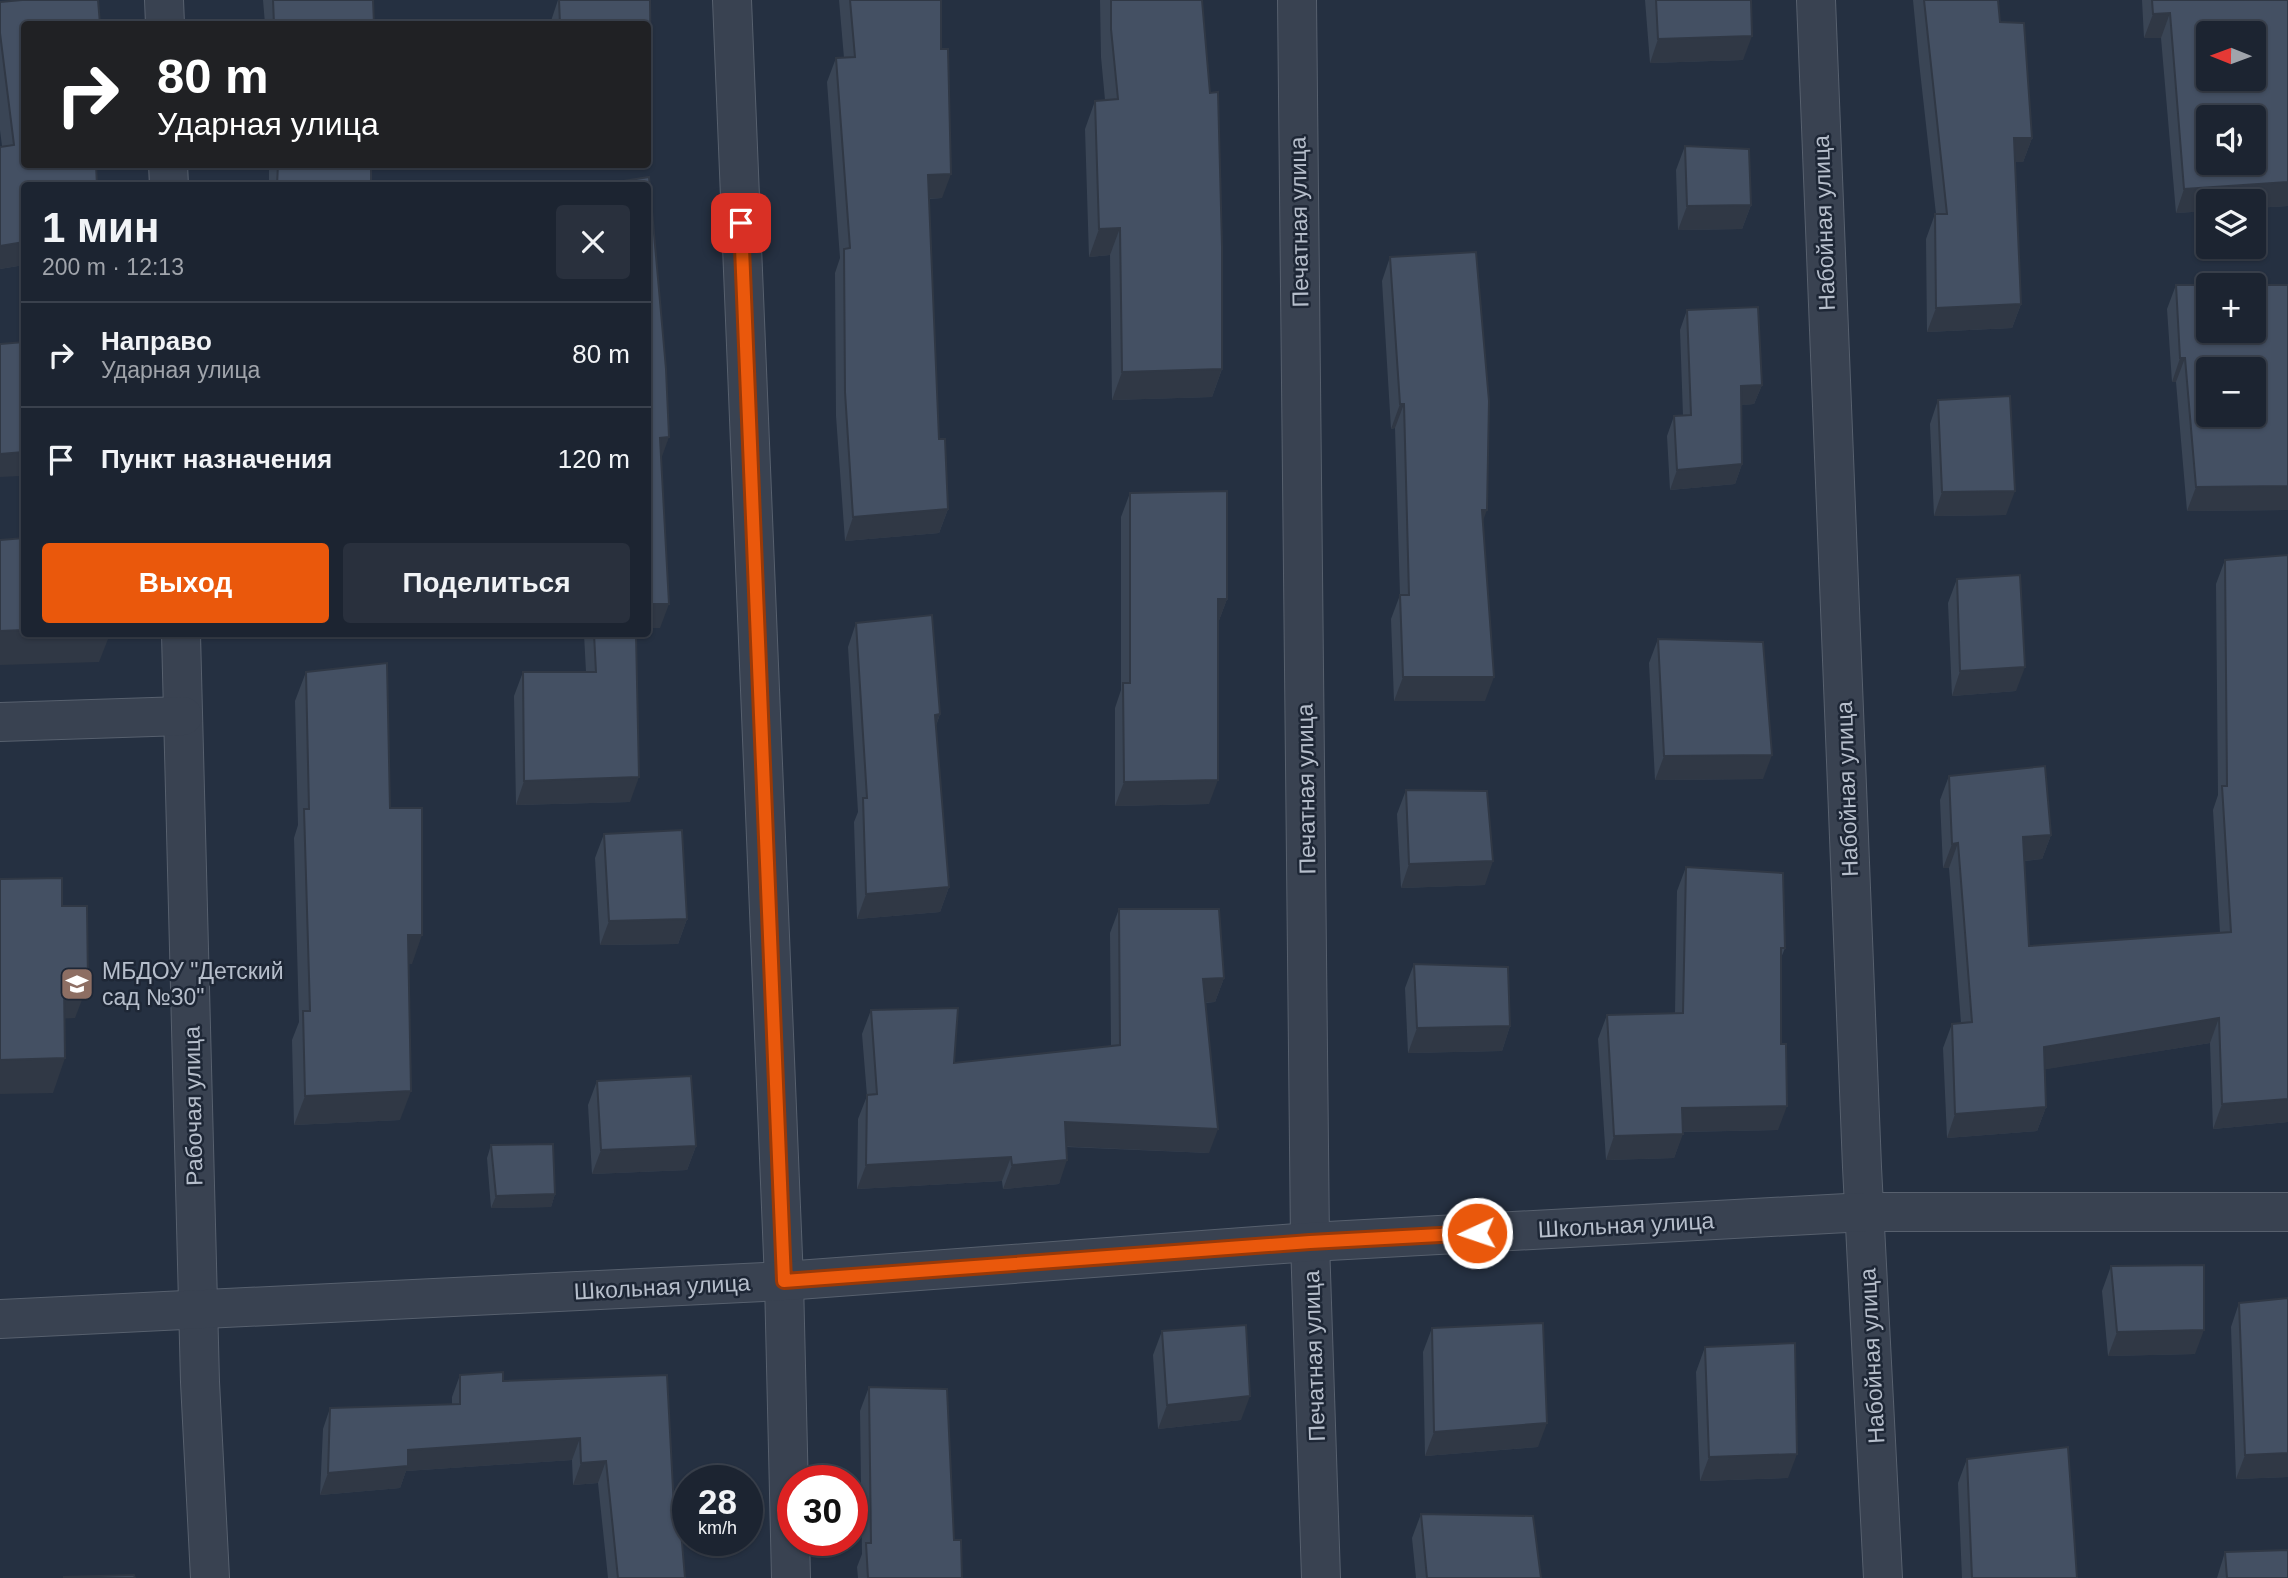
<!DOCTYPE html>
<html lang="ru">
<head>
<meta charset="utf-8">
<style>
	:root { --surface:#1c2431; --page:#29303d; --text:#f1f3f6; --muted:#a0a4ab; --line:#3a414d; --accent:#ea580c }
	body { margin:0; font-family:Helvetica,sans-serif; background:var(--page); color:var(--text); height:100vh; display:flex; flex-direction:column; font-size:26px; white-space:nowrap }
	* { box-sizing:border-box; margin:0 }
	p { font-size:23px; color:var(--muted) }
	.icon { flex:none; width:38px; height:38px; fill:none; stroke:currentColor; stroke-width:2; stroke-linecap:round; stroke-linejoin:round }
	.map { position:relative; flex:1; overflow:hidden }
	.drawer { position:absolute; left:21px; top:182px; width:630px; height:455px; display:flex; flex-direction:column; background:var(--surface); border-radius:7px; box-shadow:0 2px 5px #0004,0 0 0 2px var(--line) }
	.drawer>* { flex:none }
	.top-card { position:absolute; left:21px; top:21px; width:630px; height:147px; border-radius:7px; box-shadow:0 2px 5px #0004,0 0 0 2px var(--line); background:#202124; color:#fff; overflow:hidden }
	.needle { width:46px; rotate:271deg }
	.tools { position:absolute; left:2196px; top:21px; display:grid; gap:14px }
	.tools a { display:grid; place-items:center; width:70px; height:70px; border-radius:7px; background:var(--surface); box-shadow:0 2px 5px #0004,0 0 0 2px var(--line); font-size:35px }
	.speed { position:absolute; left:672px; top:1465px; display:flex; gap:14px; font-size:35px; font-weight:700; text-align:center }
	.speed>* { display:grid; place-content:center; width:91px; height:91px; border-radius:50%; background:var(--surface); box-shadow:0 2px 5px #0004,0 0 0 2px var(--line); line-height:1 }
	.speed small { font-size:18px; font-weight:400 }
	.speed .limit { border:10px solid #d22; background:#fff; color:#111 }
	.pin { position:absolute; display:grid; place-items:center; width:60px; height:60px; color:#fff; margin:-30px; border-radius:14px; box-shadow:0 4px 10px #0006 }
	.me { position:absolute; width:77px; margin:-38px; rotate:267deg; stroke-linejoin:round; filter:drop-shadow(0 0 5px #0008) }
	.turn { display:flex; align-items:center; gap:24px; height:147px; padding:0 21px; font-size:32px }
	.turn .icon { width:91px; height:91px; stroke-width:2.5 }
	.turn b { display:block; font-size:49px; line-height:60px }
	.round { display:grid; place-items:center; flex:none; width:74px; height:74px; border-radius:7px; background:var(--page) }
	.head { display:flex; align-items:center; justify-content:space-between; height:119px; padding:0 21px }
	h1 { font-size:42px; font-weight:700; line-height:52px }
	.button { display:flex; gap:14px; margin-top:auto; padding:14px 21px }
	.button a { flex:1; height:80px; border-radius:7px; background:var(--accent); color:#fff; font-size:28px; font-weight:700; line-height:80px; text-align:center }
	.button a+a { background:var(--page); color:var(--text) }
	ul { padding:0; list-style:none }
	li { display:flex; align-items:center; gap:21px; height:105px; padding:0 21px; border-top:2px solid var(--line) }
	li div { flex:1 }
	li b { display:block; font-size:26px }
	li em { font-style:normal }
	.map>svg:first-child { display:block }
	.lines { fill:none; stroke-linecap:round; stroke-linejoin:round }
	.minor-casing { stroke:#57606e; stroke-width:40 }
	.minor { stroke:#394251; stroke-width:38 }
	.wall { fill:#3a4555 }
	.shaded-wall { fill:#303845 }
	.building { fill:#445063; stroke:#303845; stroke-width:2; fill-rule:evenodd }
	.route-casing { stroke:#983908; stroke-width:18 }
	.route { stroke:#ea580c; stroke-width:12 }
	.labels { text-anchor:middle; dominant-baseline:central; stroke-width:5; stroke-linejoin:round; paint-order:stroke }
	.street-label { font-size:23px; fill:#b6becb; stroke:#1e2736 }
	.poi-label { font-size:23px; fill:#b6becb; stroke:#1e2736; text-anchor:start }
</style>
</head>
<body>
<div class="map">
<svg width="2288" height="1578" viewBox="0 0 2288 1578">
	<rect width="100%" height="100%" fill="#253041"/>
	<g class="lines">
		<defs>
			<g id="minor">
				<polyline points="164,0 165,24"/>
				<polyline points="732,0 784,1281 791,1578"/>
				<polyline points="1297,0 1310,1242 1321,1578"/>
				<polyline points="1816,0 1862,1167 1883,1578"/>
				<polyline points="168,164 169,186"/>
				<polyline points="181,634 200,1382 210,1578"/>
				<polyline points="0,722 183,716"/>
				<polyline points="0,1319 784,1281 1310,1242 1865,1212 2288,1212"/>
			</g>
		</defs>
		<use href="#minor" class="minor-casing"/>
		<use href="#minor" class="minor"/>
	</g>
	<g class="wall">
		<polygon points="263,0 373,0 374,24 265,24"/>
		<polygon points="558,0 650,0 651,71 648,82 648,24 550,24"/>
		<polygon points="839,0 941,0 942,198 929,199 939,439 948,509 939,533 845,541 836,416 835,273 840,258 827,82 836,58 844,58"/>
		<polygon points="1100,0 1202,0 1222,369 1212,397 1112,400 1110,255 1089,257 1085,129 1095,101 1105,100 1101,57"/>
		<polygon points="1645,0 1751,0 1743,60 1650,63"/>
		<polygon points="1913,0 1998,0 2000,22 2032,138 2023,162 2015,162 2021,304 2012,328 1927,332 1926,239 1935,214 1936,214 1919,62"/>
		<polygon points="2142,0 2288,0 2288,206 2254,208 2254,201 2208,201 2208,211 2176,213 2161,38 2144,38"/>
		<polygon points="0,2 24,24 24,265 0,269 2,146 0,130"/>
		<polygon points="1685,146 1751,205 1742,229 1678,230 1676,170"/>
		<rect x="269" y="164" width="102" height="22"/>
		<polygon points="1390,257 1483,522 1485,701 1394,701 1391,619 1400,595 1395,428 1391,429 1382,281"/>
		<polygon points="2176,285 2288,285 2288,510 2187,511 2176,382 2172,382 2167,309"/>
		<polygon points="1687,310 1762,385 1754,404 1741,405 1742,464 1735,484 1670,490 1667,436 1674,416 1683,416 1680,330"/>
		<polygon points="1938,400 2006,515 1934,516 1930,424"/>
		<polygon points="1130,493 1227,599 1218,623 1209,804 1115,806 1115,708 1121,690 1121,517"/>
		<polygon points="2288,555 2288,1122 2213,1129 2210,1043 2045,1069 2046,1107 2037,1131 1947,1138 1943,1048 1952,1024 1961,1023 1949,868 1943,868 1940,800 1949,776 2051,835 2042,859 2024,861 2029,946 2220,933 2213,810 2218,795 2216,584 2225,560"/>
		<polygon points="1957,579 2016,691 1952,696 1948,603"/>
		<polygon points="856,623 940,714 936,726 949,887 940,912 857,919 854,822 858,812 848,647"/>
		<polygon points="584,634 636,634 630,802 516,805 514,696 523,672 586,672"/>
		<polygon points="1658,639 1763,779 1655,780 1649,663"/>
		<polygon points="306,672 390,808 412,964 409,964 400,1120 294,1125 292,1040 299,1022 294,838 298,825 295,701"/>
		<polygon points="1406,790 1485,885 1401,888 1397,814"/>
		<polygon points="604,834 687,919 678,944 600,945 595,858"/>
		<polygon points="1686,867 1785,948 1781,958 1778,1130 1683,1132 1674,1158 1606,1160 1598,1039 1607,1015 1675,1013 1677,891"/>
		<polygon points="1119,909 1224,978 1215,1002 1205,1003 1209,1153 1067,1147 1059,1184 1003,1189 1002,1181 857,1189 858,1119 867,1096 862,1034 871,1010 954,1063 1111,1046 1110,933"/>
		<polygon points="1414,964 1510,1026 1502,1051 1408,1053 1405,988"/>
		<polygon points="597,1081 696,1146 687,1170 592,1174 588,1105"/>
		<polygon points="491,1145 555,1194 551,1207 491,1208 487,1158"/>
		<polygon points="2111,1266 2195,1354 2108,1356 2102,1291"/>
		<polygon points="2288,1298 2288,1477 2236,1479 2231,1327 2239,1303"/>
		<polygon points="1432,1328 1538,1447 1425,1456 1423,1352"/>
		<polygon points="1162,1331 1241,1420 1158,1429 1153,1355"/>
		<polygon points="1705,1347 1788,1478 1700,1481 1696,1372"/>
		<polygon points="460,1375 503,1381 674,1508 685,1578 608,1578 598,1483 573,1485 572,1460 406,1471 400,1488 320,1495 323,1429 330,1408 452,1404 452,1397"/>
		<polygon points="869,1387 954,1540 962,1578 858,1578 857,1567 862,1554 860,1411"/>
		<polygon points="1967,1459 2077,1578 1962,1578 1958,1483"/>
		<polygon points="1421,1514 1541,1578 1416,1578 1412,1538"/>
		<polygon points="2225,1552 2288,1578 2217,1578"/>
	</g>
	<g class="shaded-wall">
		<polygon points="2170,13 2161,38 2144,38 2153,14"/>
		<polygon points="1752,36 1743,60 1650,63 1658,39"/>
		<polygon points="648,71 651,71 648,82"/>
		<polygon points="2014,138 2032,138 2023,162 2005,162"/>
		<polygon points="951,174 942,198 919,199 928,175"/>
		<polygon points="2288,182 2288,206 2254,208 2254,201 2208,201 2208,211 2176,213 2184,189"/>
		<polygon points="1751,205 1742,229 1678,230 1687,206"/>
		<polygon points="1120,228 1110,255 1089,257 1099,229"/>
		<polygon points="24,242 24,265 0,269 0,246"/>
		<polygon points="2021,304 2012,328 1927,332 1936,308"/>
		<polygon points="2180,358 2185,358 2176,382 2172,382"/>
		<polygon points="1222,369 1212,397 1112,400 1122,372"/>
		<polygon points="1762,385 1754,404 1733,406 1741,386"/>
		<polygon points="1400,404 1404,404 1395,428 1391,429"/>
		<polygon points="669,437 660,462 660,438"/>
		<polygon points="24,452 24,462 20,476 0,477 0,454"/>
		<polygon points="1742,464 1735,484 1670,490 1677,470"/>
		<polygon points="2288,486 2288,510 2187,511 2196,487"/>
		<polygon points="2015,491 2006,515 1934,516 1942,492"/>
		<polygon points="948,509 939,533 845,541 853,517"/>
		<polygon points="1482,510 1487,510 1478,534"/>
		<polygon points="1218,599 1227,599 1218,623"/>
		<polygon points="648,604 669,604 660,628 648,628"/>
		<polygon points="24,630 24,634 110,634 99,662 0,665 0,631"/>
		<polygon points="2025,667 2016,691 1952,696 1960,671"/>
		<polygon points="1403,677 1494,677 1485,701 1394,701"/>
		<polygon points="940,714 931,739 935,715"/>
		<polygon points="1772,755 1763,779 1655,780 1664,756"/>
		<polygon points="639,777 630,802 516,805 524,781"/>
		<polygon points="1218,780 1209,804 1115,806 1124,782"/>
		<polygon points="2051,835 2042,859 2014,862 2023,837"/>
		<polygon points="1958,843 1949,868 1943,868 1952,844"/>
		<polygon points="1493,861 1485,885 1401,888 1409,864"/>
		<polygon points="949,887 940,912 857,919 866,894"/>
		<polygon points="687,919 678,944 600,945 609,921"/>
		<polygon points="408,935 422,935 412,964 398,964"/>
		<polygon points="1224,978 1215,1002 1194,1003 1203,979"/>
		<polygon points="64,984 88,984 75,1018 51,1019"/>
		<polygon points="2219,1018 2210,1043 2035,1071 2044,1047"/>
		<polygon points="1510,1026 1502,1051 1408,1053 1417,1028"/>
		<polygon points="65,1058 53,1093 0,1094 0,1060"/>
		<polygon points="411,1091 400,1120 294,1125 305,1096"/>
		<polygon points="2288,1099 2288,1122 2213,1129 2222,1104"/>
		<polygon points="1787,1106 1778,1130 1674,1132 1682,1108"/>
		<polygon points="2046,1107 2037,1131 1947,1138 1955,1114"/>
		<polygon points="1065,1122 1218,1129 1209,1153 1057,1146"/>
		<polygon points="1683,1134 1674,1158 1606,1160 1614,1136"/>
		<polygon points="696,1146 687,1170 592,1174 601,1150"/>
		<polygon points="1011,1157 1002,1181 857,1189 866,1165"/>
		<polygon points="1067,1160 1059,1184 1003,1189 1012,1165"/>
		<polygon points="555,1194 551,1207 491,1208 496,1196"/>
		<polygon points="2204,1330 2195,1354 2108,1356 2117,1332"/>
		<polygon points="1250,1396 1241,1420 1158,1429 1167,1405"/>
		<polygon points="1547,1423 1538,1447 1425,1456 1434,1432"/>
		<polygon points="580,1438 572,1460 406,1471 400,1488 320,1495 328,1473 408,1450"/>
		<polygon points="2288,1453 2288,1477 2236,1479 2245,1455"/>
		<polygon points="1797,1454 1788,1478 1700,1481 1709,1457"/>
		<polygon points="606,1461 598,1483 573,1485 581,1463"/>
	</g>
	<g class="building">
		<polygon points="22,0 98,0 100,24 24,24 24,164 96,164 97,186 24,186 24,242 0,246 0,147 14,145 0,33 0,2"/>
		<polygon points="273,0 373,0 374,24 274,24"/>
		<polygon points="559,0 650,0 651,71 648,71 648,24 560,24"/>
		<polygon points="850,0 941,0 941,49 948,49 951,174 928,175 939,439 945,439 948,509 853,517 845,392 844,249 850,248 836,58 855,57"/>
		<polygon points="1111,0 1202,0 1210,93 1218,92 1222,246 1222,369 1122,372 1120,228 1099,229 1095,101 1118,99 1111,29"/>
		<polygon points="1656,0 1751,0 1752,36 1658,39"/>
		<polygon points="1924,0 1998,0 2000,22 2024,23 2032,138 2014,138 2021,304 1936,308 1935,214 1947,214"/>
		<path d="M2152,0H2288V182L2184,189L2170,13L2153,14ZM2208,33H2254V79H2208ZM2208,117H2254V163H2208Z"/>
		<polygon points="1685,146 1749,149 1751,205 1687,206"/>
		<polygon points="278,164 371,164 371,186 277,186"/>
		<polygon points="649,177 666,369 669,437 660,438 669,604 648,604 648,186 592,186"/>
		<polygon points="1476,252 1489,401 1487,510 1482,510 1494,677 1403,677 1400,595 1409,595 1404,404 1400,404 1390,257"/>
		<path d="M2176,285H2288V486L2196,487L2185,358H2180ZM2208,285H2254V331H2208ZM2208,369H2254V415H2208Z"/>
		<polygon points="1758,307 1762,385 1741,386 1742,464 1677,470 1674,416 1691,415 1687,310"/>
		<polygon points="24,342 24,452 0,454 0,344"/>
		<polygon points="2010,396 2015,491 1942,492 1938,400"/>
		<polygon points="1227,491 1227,599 1218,599 1218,780 1124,782 1123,683 1130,683 1130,493"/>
		<polygon points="24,538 24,630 0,631 0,540"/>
		<polygon points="2288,555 2288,1099 2222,1104 2219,1018 2044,1047 2046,1107 1955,1114 1952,1024 1972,1022 1958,843 1952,844 1949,776 2045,766 2051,835 2023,837 2029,946 2231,932 2222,786 2227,786 2225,560"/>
		<polygon points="2020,575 2025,667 1960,671 1957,579"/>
		<polygon points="932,615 940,714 935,715 949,887 866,894 863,798 867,798 856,623"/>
		<polygon points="594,634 636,634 639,777 524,781 523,672 596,672"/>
		<polygon points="1658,639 1763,642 1772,755 1664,756"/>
		<polygon points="387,663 390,808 422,808 422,935 408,935 411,1091 305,1096 303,1011 310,1011 304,809 309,809 306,672"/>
		<polygon points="1406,790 1487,791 1493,861 1409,864"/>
		<polygon points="682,830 687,919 609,921 604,834"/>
		<polygon points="1686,867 1783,873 1785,948 1781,948 1781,1044 1786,1044 1787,1106 1682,1108 1683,1134 1614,1136 1607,1015 1683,1013"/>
		<polygon points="62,878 62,906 87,906 88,984 64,984 65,1058 0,1060 0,879"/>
		<polygon points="1119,909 1219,909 1224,978 1203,979 1218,1129 1065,1122 1067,1160 1012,1165 1011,1157 866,1165 867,1095 877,1094 871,1010 958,1008 954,1063 1120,1045"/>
		<polygon points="1414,964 1508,967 1510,1026 1417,1028"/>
		<polygon points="691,1076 696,1146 601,1150 597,1081"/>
		<polygon points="553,1144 555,1194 496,1196 491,1145"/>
		<polygon points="2204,1265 2204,1330 2117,1332 2111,1266"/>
		<polygon points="2288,1298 2288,1453 2245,1455 2239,1303"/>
		<polygon points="1543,1323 1547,1423 1434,1432 1432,1328"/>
		<polygon points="1246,1325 1250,1396 1167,1405 1162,1331"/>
		<polygon points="1795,1343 1797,1454 1709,1457 1705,1347"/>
		<polygon points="503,1372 503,1381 667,1375 674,1508 679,1507 685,1578 618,1578 606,1461 581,1463 580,1438 408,1450 408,1466 328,1473 330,1408 460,1404 460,1375"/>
		<polygon points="869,1387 947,1389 954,1540 961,1540 962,1578 868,1578 866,1543 871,1543"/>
		<polygon points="2068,1447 2077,1578 1972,1578 1967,1459"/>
		<polygon points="1421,1514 1533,1516 1541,1578 1427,1578"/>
		<polygon points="2288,1550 2288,1578 2227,1578 2225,1552"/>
		<polygon points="134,1575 135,1578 63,1577"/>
	</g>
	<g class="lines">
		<defs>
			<polyline id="route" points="741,223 784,1281 1310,1242 1477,1233"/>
		</defs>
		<use href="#route" class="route-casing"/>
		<use href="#route" class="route"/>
	</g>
	<defs>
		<symbol id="school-square" viewBox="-11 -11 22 22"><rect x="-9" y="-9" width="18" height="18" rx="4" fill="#8d6e63" stroke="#1e2736"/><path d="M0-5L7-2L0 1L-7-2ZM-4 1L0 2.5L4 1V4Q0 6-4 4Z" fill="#fff"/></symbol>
	</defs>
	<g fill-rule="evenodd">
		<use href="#school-square" x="58" y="965" width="38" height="38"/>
	</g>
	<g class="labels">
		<g class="street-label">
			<text transform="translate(1299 222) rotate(-91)">Печатная улица</text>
			<text transform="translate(1824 223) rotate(-92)">Набойная улица</text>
			<text transform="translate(1306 789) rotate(-91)">Печатная улица</text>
			<text transform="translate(1847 789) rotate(-92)">Набойная улица</text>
			<text transform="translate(193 1106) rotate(-91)">Рабочая улица</text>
			<text transform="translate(1626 1225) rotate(-3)">Школьная улица</text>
			<text transform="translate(662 1287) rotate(-3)">Школьная улица</text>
			<text transform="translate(1314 1356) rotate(-92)">Печатная улица</text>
			<text transform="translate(1872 1356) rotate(-93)">Набойная улица</text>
		</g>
		<g class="poi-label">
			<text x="102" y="971">МБДОУ "Детский<tspan x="102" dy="26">сад №30"</tspan></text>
		</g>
	</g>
</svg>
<div class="tools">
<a><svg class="needle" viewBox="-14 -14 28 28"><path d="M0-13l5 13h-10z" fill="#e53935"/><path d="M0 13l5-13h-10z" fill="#a0a4ab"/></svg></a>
<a><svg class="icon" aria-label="sound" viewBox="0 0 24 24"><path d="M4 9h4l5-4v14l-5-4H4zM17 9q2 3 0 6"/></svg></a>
<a><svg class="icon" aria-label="layers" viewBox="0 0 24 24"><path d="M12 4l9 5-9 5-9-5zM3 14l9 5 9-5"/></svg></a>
<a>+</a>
<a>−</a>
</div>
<div class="speed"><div>28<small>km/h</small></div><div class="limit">30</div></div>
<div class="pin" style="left:741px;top:223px;background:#d93025"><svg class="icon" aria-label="arrive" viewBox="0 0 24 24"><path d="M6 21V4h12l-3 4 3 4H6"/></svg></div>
<svg class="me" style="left:1477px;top:1233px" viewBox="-20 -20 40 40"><circle r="17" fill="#ea580c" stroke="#fff" stroke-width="3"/><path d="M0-11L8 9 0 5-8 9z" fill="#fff"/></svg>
<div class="top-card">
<div class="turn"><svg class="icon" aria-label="right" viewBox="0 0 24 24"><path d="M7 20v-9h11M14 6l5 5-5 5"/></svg><div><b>80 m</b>Ударная улица</div></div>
</div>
<section class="drawer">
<div class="head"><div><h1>1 мин</h1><p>200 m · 12:13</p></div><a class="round"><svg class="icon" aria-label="close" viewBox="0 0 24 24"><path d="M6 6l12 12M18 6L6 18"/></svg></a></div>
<ul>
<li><svg class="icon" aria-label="right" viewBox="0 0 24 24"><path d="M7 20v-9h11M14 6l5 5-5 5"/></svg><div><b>Направо</b><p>Ударная улица</p></div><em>80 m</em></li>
<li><svg class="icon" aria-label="arrive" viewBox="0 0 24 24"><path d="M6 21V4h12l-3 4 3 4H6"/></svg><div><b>Пункт назначения</b></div><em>120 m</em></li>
</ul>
<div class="button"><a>Выход</a><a>Поделиться</a></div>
</section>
</div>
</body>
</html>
